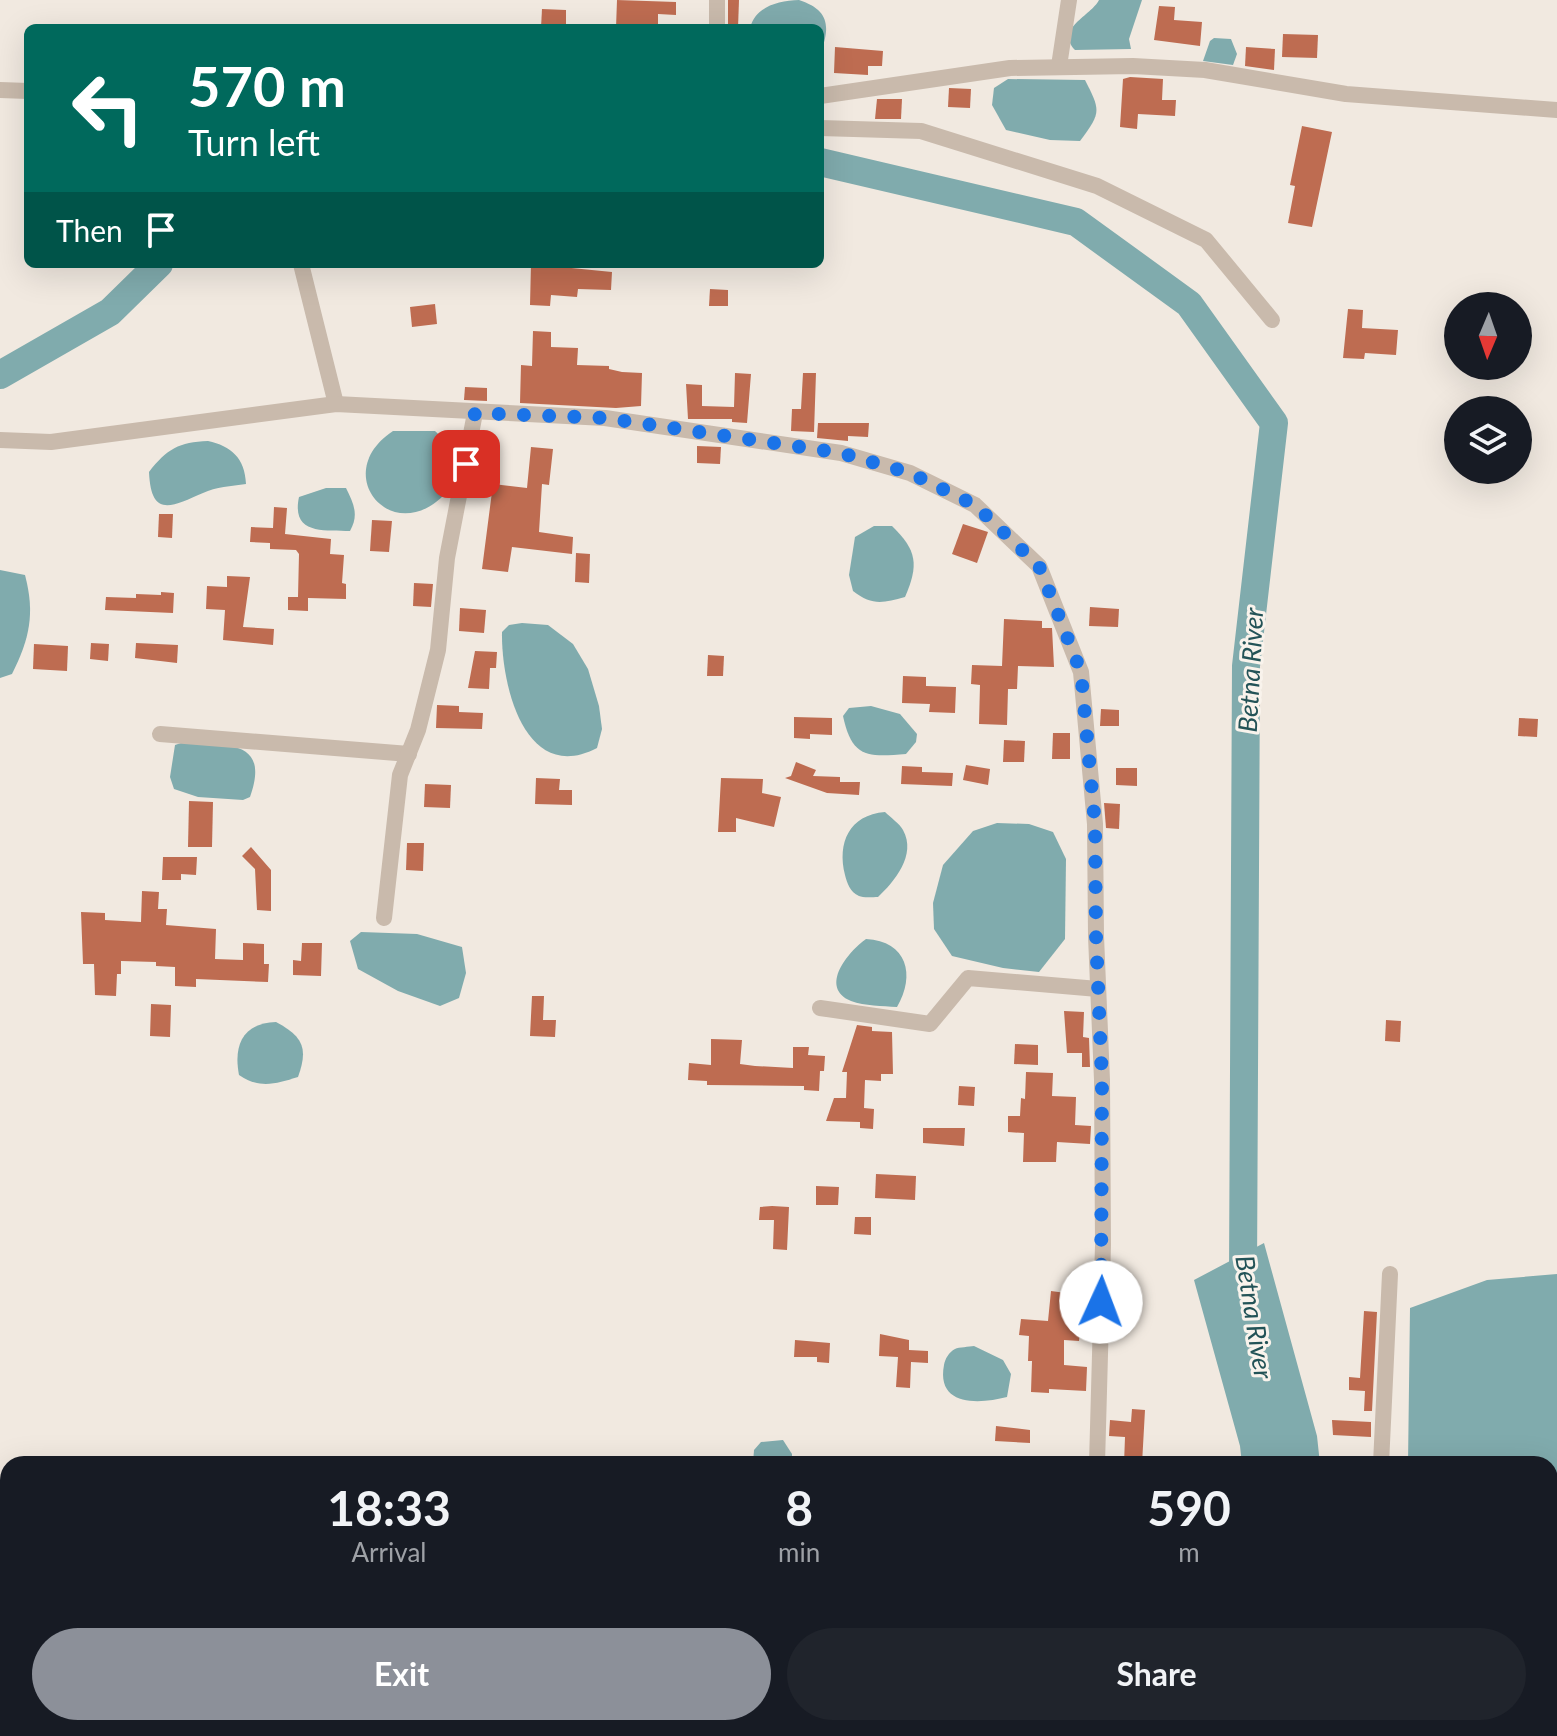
<!DOCTYPE html>
<html lang="en">
<head>
<meta charset="utf-8">
<style>
	:root { --surface:#171b24; --page:#20242c; --text:#f1f3f6; --muted:#9ea1a6; --accent:#8c9099 }
	body { margin:0; font-family:Lato,sans-serif; background:var(--page); color:var(--text); height:100vh; display:flex; flex-direction:column; font-size:30px; white-space:nowrap }
	* { box-sizing:border-box; margin:0 }
	p { font-size:26px; color:var(--muted) }
	.icon { flex:none; width:44px; height:44px; fill:none; stroke:currentColor; stroke-width:2; stroke-linecap:round; stroke-linejoin:round }
	.map { position:relative; flex:1; overflow:hidden }
	.sheet { position:absolute; left:0px; top:1456px; width:1558px; height:280px; display:flex; flex-direction:column; background:var(--surface); border-radius:24px 24px 0 0; box-shadow:0 8px 32px #0002 }
	.sheet>* { flex:none }
	.top-card { position:absolute; left:24px; top:24px; width:800px; height:244px; border-radius:12px; box-shadow:0 8px 32px #0002; background:#00695c; color:#fff; overflow:hidden }
	.needle { width:52px; rotate:182deg }
	.fabs { position:absolute; left:1444px; top:292px; display:grid; gap:16px }
	.fabs a { display:grid; place-items:center; width:88px; height:88px; border-radius:50%; background:var(--surface); box-shadow:0 8px 32px #0002; font-size:40px }
	.pin { position:absolute; display:grid; place-items:center; width:68px; height:68px; color:#fff; margin:-34px; border-radius:16px; box-shadow:0 4px 12px #0006 }
	.me { position:absolute; width:88px; margin:-44px; rotate:2deg; stroke-linejoin:round; filter:drop-shadow(0 0 6px #0008) }
	.turn { display:flex; align-items:center; gap:28px; height:168px; padding:0 32px; font-size:36px }
	.turn .icon { width:104px; height:104px; stroke-width:2.5 }
	.turn b { display:block; font-size:56px; line-height:68px }
	.then { display:flex; align-items:center; height:76px; padding:0 32px; background:#0003; gap:16px; font-size:30px }
	.eta { display:flex; justify-content:space-evenly; align-items:center; height:136px; text-align:center }
	.eta b { font-size:48px; font-weight:700; line-height:56px }
	.button { display:flex; gap:16px; margin-top:auto; padding:16px 32px }
	.button a { flex:1; height:92px; border-radius:48px; background:var(--accent); color:#fff; font-size:32px; font-weight:700; line-height:92px; text-align:center }
	.button a+a { background:var(--page); color:var(--text) }
	.map>svg:first-child { display:block }
	.water { fill:#80abad }
	.lines { fill:none; stroke-linecap:round; stroke-linejoin:round }
	.river { stroke:#80abad; stroke-width:28 }
	.building { fill:#be6c51 }
	.minor { stroke:#c9baac; stroke-width:16 }
	.route { stroke:#1a73e8; stroke-width:14; stroke-dasharray:0 25.2 }
	.labels { text-anchor:middle; dominant-baseline:central; stroke-width:6; stroke-linejoin:round; paint-order:stroke }
	.water-label { font-size:26px; font-style:italic; fill:#235357; stroke:#f9f3ec }
</style>
</head>
<body>
<div class="map">
<svg width="1557" height="1736" viewBox="0 0 1557 1736">
	<rect width="100%" height="100%" fill="#f1e9e0"/>
	<g class="water">
		<path d="M799,0C829,10 831,26 820,54V28H750C756,6 778,1 799,0Z"/>
		<path d="M1099,0H1142L1129,39L1131,49L1075,50C1055,28 1091,16 1099,0Z"/>
		<polygon points="1214,38 1231,39 1237,54 1233,65 1203,61 1210,41"/>
		<path d="M1008,79L1085,80C1101,111 1101,113 1080,141L1050,140L1006,130L992,105L994,88Z"/>
		<path d="M393,431H435L449,444L451,487C397,555 326,475 393,431Z"/>
		<path d="M208,441C231,446 245,458 246,484C231,486 216,487 203,493C171,507 151,518 149,472C167,449 179,442 208,441Z"/>
		<path d="M326,488H346C354,504 359,515 350,531C324,530 291,535 299,497Z"/>
		<path d="M874,526H892C917,550 919,565 905,597C883,603 872,606 853,591L849,575L855,537Z"/>
		<path d="M0,570L25,575C35,613 30,638 12,674L0,678Z"/>
		<path d="M522,623L548,625L573,644L588,669L599,706L602,729L597,748C524,786 501,683 502,632L509,625Z"/>
		<path d="M871,706L900,714L917,734L916,742L906,754C867,757 852,758 843,716L849,708Z"/>
		<path d="M187,741C229,746 270,740 250,797L243,800L198,797L174,789L170,777L175,745Z"/>
		<path d="M885,812C890,817 900,824 903,830C917,855 894,882 878,897C873,897 863,898 859,896C850,892 847,883 845,875C837,843 849,815 885,812Z"/>
		<polygon points="997,823 1029,824 1053,832 1066,859 1065,939 1039,972 1003,968 952,956 934,929 933,903 943,865 973,831"/>
		<polygon points="361,932 417,934 462,947 466,973 459,998 440,1006 398,991 358,969 350,941"/>
		<path d="M866,939C907,941 916,975 897,1007C882,1006 865,1006 851,1001C818,987 849,951 866,939Z"/>
		<path d="M276,1022C302,1036 309,1047 298,1077C276,1084 259,1089 239,1075C233,1044 244,1023 276,1022Z"/>
		<polygon points="1264,1243 1317,1436 1320,1464 1242,1464 1240,1446 1194,1280"/>
		<polygon points="1557,1274 1557,1736 1408,1736 1407,1728 1550,1728 1550,1464 1408,1464 1410,1308 1487,1280"/>
		<path d="M974,1346L1003,1360L1011,1374L1007,1397C980,1404 936,1407 944,1365C945,1359 949,1352 955,1349C959,1347 969,1347 974,1346Z"/>
		<polygon points="783,1440 792,1454 792,1464 753,1464 754,1450 761,1442"/>
		<polygon points="1263,1728 1334,1728 1333,1736 1263,1736"/>
	</g>
	<g class="lines">
		<g class="river">
			<polyline points="820,162 1076,222 1189,304 1274,423 1246,666 1243,1273 1247,1290"/>
			<polyline points="0,375 110,312 159,264"/>
		</g>
	</g>
	<g class="building">
		<polygon points="617,0 676,2 676,15 658,14 658,28 616,28"/>
		<polygon points="728,0 739,0 738,28 728,28"/>
		<polygon points="1159,6 1175,7 1174,20 1202,22 1200,46 1154,40"/>
		<polygon points="542,9 566,10 566,28 541,28"/>
		<polygon points="1283,34 1318,35 1317,58 1282,57"/>
		<polygon points="835,47 883,51 882,66 868,66 868,75 834,73"/>
		<polygon points="1246,47 1275,49 1274,70 1245,66"/>
		<polygon points="1130,77 1163,79 1162,100 1176,100 1175,116 1138,114 1137,129 1120,127 1123,79"/>
		<polygon points="949,88 971,89 970,108 948,107"/>
		<polygon points="877,99 902,99 901,119 875,119"/>
		<polygon points="1302,126 1332,132 1312,227 1288,223 1295,186 1290,185"/>
		<polygon points="531,264 612,272 611,290 578,289 577,297 551,295 550,306 530,305"/>
		<polygon points="710,289 728,290 728,306 709,306"/>
		<polygon points="435,304 437,324 412,327 410,307"/>
		<polygon points="1348,309 1363,310 1362,328 1398,330 1396,355 1365,353 1364,359 1343,358"/>
		<polygon points="533,331 551,332 551,347 578,348 577,365 609,366 609,369 622,372 642,373 641,406 616,408 520,403 521,365 532,366"/>
		<polygon points="735,373 751,374 747,423 732,422 732,419 688,419 686,384 702,385 702,406 734,407"/>
		<polygon points="803,373 816,373 814,432 791,431 792,409 801,409"/>
		<polygon points="465,387 487,388 487,401 464,400"/>
		<polygon points="818,423 869,423 868,437 848,436 848,441 817,438"/>
		<polygon points="697,446 721,447 720,464 697,463"/>
		<polygon points="531,447 553,449 549,485 542,484 539,532 573,537 572,554 512,547 508,572 482,569 493,484 527,488"/>
		<polygon points="274,507 287,508 285,534 331,539 330,554 344,555 342,583 346,584 346,599 308,598 308,611 288,610 288,597 298,597 299,554 296,550 270,549 270,543 250,542 251,527 273,528"/>
		<polygon points="159,514 173,514 172,538 158,537"/>
		<polygon points="372,520 392,521 389,552 370,551"/>
		<polygon points="963,524 988,532 977,563 952,554"/>
		<polygon points="576,553 590,554 589,583 575,582"/>
		<polygon points="227,576 250,577 243,627 274,629 273,645 223,640 225,610 206,609 207,586 227,587"/>
		<polygon points="414,583 433,584 431,607 413,606"/>
		<polygon points="161,592 174,593 173,613 105,610 106,597 136,598 136,594 161,595"/>
		<polygon points="1090,607 1119,609 1118,627 1089,626"/>
		<polygon points="460,608 486,610 484,633 459,631"/>
		<polygon points="1004,619 1042,621 1042,628 1052,628 1054,667 1018,666 1017,689 1008,689 1007,725 979,724 980,685 971,684 972,665 1002,666"/>
		<polygon points="91,643 109,644 108,661 90,659"/>
		<polygon points="136,643 178,645 177,663 135,658"/>
		<polygon points="34,644 68,646 67,671 33,669"/>
		<polygon points="475,651 497,652 496,668 490,668 489,689 468,688"/>
		<polygon points="708,655 724,656 723,676 707,676"/>
		<polygon points="903,676 926,677 926,686 956,687 955,713 929,712 930,704 902,703"/>
		<polygon points="437,705 459,706 459,712 483,713 482,729 436,728"/>
		<polygon points="1101,709 1119,710 1119,726 1100,726"/>
		<polygon points="794,717 832,718 832,735 810,734 810,739 794,738"/>
		<polygon points="1519,718 1538,719 1537,737 1518,736"/>
		<polygon points="1053,733 1070,733 1070,759 1052,759"/>
		<polygon points="1004,740 1025,741 1024,762 1003,762"/>
		<polygon points="796,762 816,770 813,776 840,777 840,782 860,782 859,795 827,793 785,778 791,776"/>
		<polygon points="966,765 990,769 988,785 963,780"/>
		<polygon points="902,766 922,767 922,772 953,773 952,786 901,784"/>
		<polygon points="1116,768 1137,768 1137,786 1116,785"/>
		<polygon points="536,778 560,779 559,790 572,790 572,805 535,804"/>
		<polygon points="721,778 763,779 762,793 781,797 774,827 736,818 736,832 718,832"/>
		<polygon points="425,784 451,785 450,808 424,807"/>
		<polygon points="189,801 213,802 212,847 188,847"/>
		<polygon points="1104,803 1120,804 1119,829 1106,828"/>
		<polygon points="407,843 424,843 423,871 406,870"/>
		<polygon points="251,847 271,870 271,911 257,910 255,869 242,856"/>
		<polygon points="163,857 197,857 196,875 181,874 181,880 162,880"/>
		<polygon points="142,891 159,892 158,909 167,909 166,925 216,929 215,959 243,960 243,943 264,944 264,964 269,964 268,982 196,979 196,987 175,986 175,967 156,966 156,962 121,961 121,974 117,974 116,996 95,995 94,964 83,964 81,912 105,913 105,920 141,922"/>
		<polygon points="302,943 322,943 321,976 293,975 293,960 301,961"/>
		<polygon points="532,996 544,996 543,1020 556,1020 555,1037 530,1036"/>
		<polygon points="151,1004 171,1005 170,1037 150,1036"/>
		<polygon points="1064,1011 1084,1012 1083,1037 1089,1038 1090,1067 1082,1067 1082,1053 1067,1053"/>
		<polygon points="1386,1020 1401,1021 1400,1042 1385,1041"/>
		<polygon points="857,1025 872,1027 872,1031 892,1032 893,1074 881,1074 881,1081 865,1080 864,1108 874,1109 873,1129 860,1128 860,1122 826,1121 834,1098 846,1098 847,1072 842,1072"/>
		<polygon points="711,1039 742,1040 740,1064 755,1066 793,1068 793,1047 809,1047 808,1055 825,1056 824,1071 820,1071 819,1091 804,1090 804,1086 707,1085 707,1081 688,1080 689,1063 711,1065"/>
		<polygon points="1015,1044 1038,1045 1038,1065 1014,1064"/>
		<polygon points="1026,1072 1053,1073 1052,1096 1076,1097 1075,1125 1091,1126 1090,1144 1057,1142 1056,1162 1023,1162 1024,1133 1008,1132 1008,1116 1020,1116 1021,1098 1025,1099"/>
		<polygon points="959,1086 975,1087 974,1106 958,1105"/>
		<polygon points="923,1128 965,1128 964,1146 923,1143"/>
		<polygon points="876,1174 916,1176 915,1200 875,1198"/>
		<polygon points="816,1186 839,1187 838,1205 816,1205"/>
		<polygon points="772,1206 789,1207 787,1250 773,1249 774,1220 759,1220 760,1207"/>
		<polygon points="855,1217 871,1217 871,1235 854,1234"/>
		<polygon points="1074,1284 1089,1285 1086,1312 1082,1312 1079,1341 1064,1340 1064,1365 1087,1367 1086,1391 1049,1389 1049,1393 1031,1392 1032,1361 1028,1361 1029,1336 1019,1335 1021,1319 1048,1321 1051,1291 1073,1294"/>
		<polygon points="1364,1311 1377,1312 1372,1411 1364,1411 1365,1391 1349,1390 1349,1377 1360,1378"/>
		<polygon points="880,1334 909,1340 909,1350 928,1351 928,1363 911,1362 910,1388 896,1387 898,1357 879,1356"/>
		<polygon points="795,1340 830,1343 829,1363 817,1362 817,1357 794,1357"/>
		<polygon points="1132,1409 1145,1410 1142,1464 1124,1464 1125,1437 1109,1436 1110,1420 1131,1422"/>
		<polygon points="1332,1420 1371,1422 1371,1437 1333,1435"/>
		<polygon points="996,1426 1030,1430 1030,1443 995,1441"/>
	</g>
	<g class="lines">
		<g class="minor">
			<polyline points="717,0 717,28"/>
			<polyline points="1059,66 1069,0"/>
			<polyline points="0,90 28,91"/>
			<polyline points="820,96 1010,68 1133,66 1205,70 1346,94 1557,110"/>
			<polyline points="820,128 921,131 1097,186 1206,240 1272,320"/>
			<polyline points="301,264 336,404"/>
			<polyline points="0,440 51,442 336,404 605,418 841,453 910,473 975,505 1039,566 1081,672 1095,824 1096,936 1102,1080 1103,1245 1097,1464"/>
			<polyline points="160,734 409,754"/>
			<polyline points="384,918 400,775 418,730 438,650 447,558 475,413"/>
			<polyline points="820,1008 930,1024 968,978 1098,989"/>
			<polyline points="1381,1464 1390,1274"/>
			<polyline points="1100,1728 1100,1736"/>
			<polyline points="1387,1728 1387,1736"/>
		</g>
	</g>
	<g class="lines">
		<polyline class="route" points="466,464 475,413 605,418 841,453 910,473 975,505 1039,566 1081,672 1095,824 1096,936 1102,1080 1101,1302"/>
	</g>
	<g class="labels">
		<g class="water-label">
			<text transform="translate(1250 670) rotate(-87)">Betna River</text>
			<text transform="translate(1255 1317) rotate(81)">Betna River</text>
		</g>
	</g>
</svg>
<div class="fabs">
<a><svg class="needle" viewBox="-14 -14 28 28"><path d="M0-13l5 13h-10z" fill="#e53935"/><path d="M0 13l5-13h-10z" fill="#9ea1a6"/></svg></a>
<a><svg class="icon" aria-label="layers" viewBox="0 0 24 24"><path d="M12 4l9 5-9 5-9-5zM3 14l9 5 9-5"/></svg></a>
</div>
<div class="pin" style="left:466px;top:464px;background:#d93025"><svg class="icon" aria-label="arrive" viewBox="0 0 24 24"><path d="M6 21V4h12l-3 4 3 4H6"/></svg></div>
<svg class="me" style="left:1101px;top:1302px" viewBox="-20 -20 40 40"><circle r="19" fill="#fff"/><path d="M0-13L10 11 0 6-10 11z" fill="#1a73e8"/></svg>
<div class="top-card">
<div class="turn"><svg class="icon" aria-label="left" viewBox="0 0 24 24"><path d="M17 20v-9H6M10 6l-5 5 5 5"/></svg><div><b>570 m</b>Turn left</div></div>
<div class="then">Then<svg class="icon" aria-label="arrive" viewBox="0 0 24 24"><path d="M6 21V4h12l-3 4 3 4H6"/></svg></div>
</div>
<section class="sheet">
<div class="eta">
<div><b>18:33</b><p>Arrival</p></div>
<div><b>8</b><p>min</p></div>
<div><b>590</b><p>m</p></div>
</div>
<div class="button"><a>Exit</a><a>Share</a></div>
</section>
</div>
</body>
</html>
